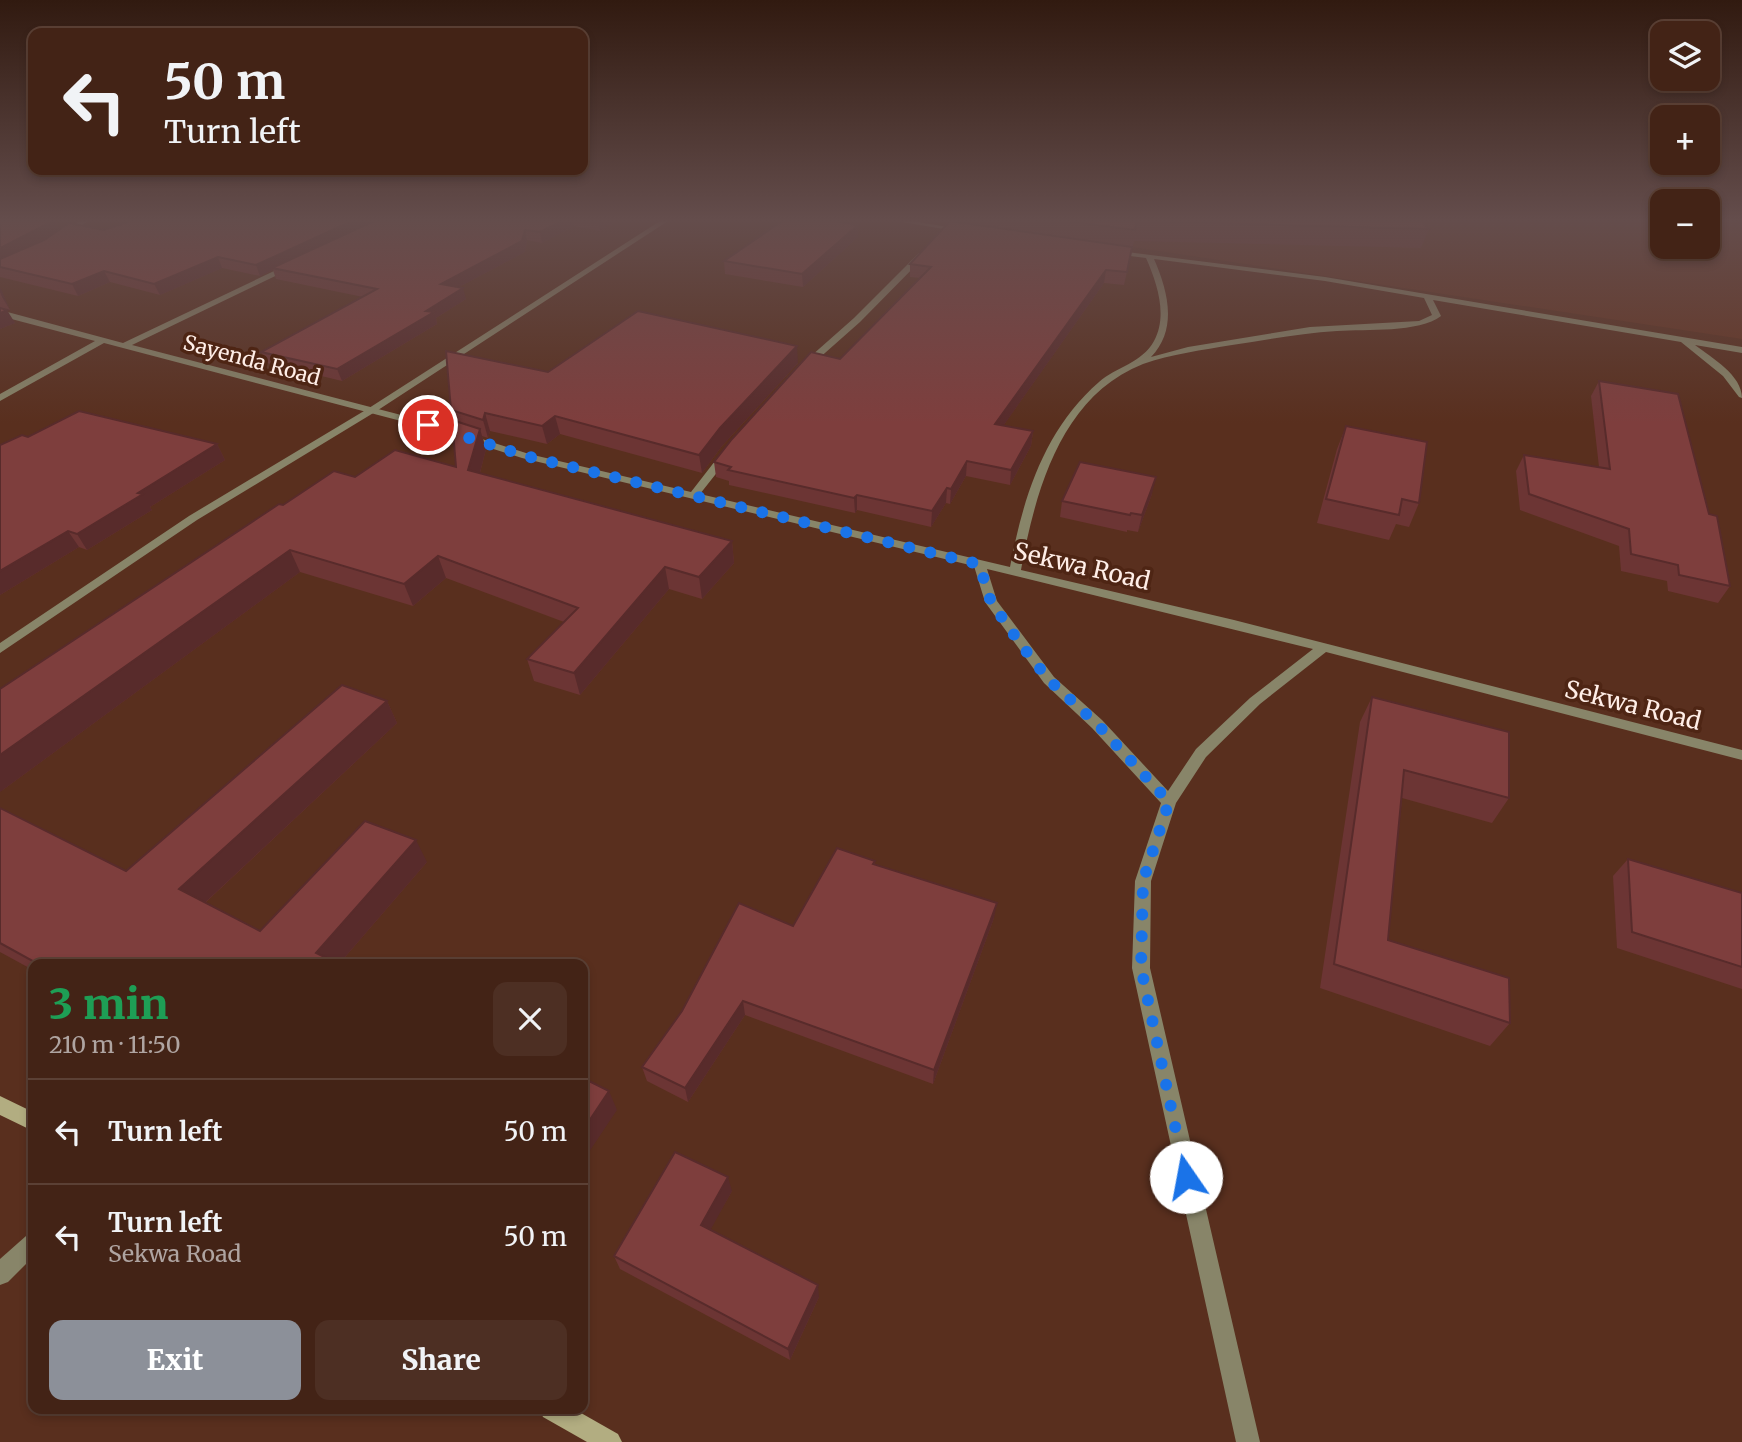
<!DOCTYPE html>
<html lang="en">
<head>
<meta charset="utf-8">
<style>
	:root { --surface:#432316; --page:#4d2f23; --text:#f1f3f6; --muted:#afa4a1; --line:#5b4035; --accent:#8c9099 }
	body { margin:0; font-family:Merriweather,serif; background:var(--page); color:var(--text); height:100vh; display:flex; flex-direction:column; font-size:26px; white-space:nowrap }
	* { box-sizing:border-box; margin:0 }
	p { font-size:23px; color:var(--muted) }
	.icon { flex:none; width:38px; height:38px; fill:none; stroke:currentColor; stroke-width:2; stroke-linecap:round; stroke-linejoin:round }
	.map { position:relative; flex:1; overflow:hidden }
	.drawer { position:absolute; left:28px; top:959px; width:560px; height:455px; display:flex; flex-direction:column; background:var(--surface); border-radius:14px; box-shadow:0 4px 10px #0003,0 0 0 2px var(--line) }
	.drawer>* { flex:none }
	.hud { position:absolute; left:28px; top:28px; width:560px; height:147px; border-radius:14px; box-shadow:0 4px 10px #0003,0 0 0 2px var(--line); background:#432316; color:var(--text); overflow:hidden }
	.buttons { position:absolute; left:1650px; top:21px; display:grid; gap:14px }
	.buttons a { display:grid; place-items:center; width:70px; height:70px; border-radius:14px; background:var(--surface); box-shadow:0 4px 10px #0003,0 0 0 2px var(--line); font-size:35px }
	.pin { position:absolute; display:grid; place-items:center; width:60px; height:60px; color:#fff; margin:-30px; border:4px solid #fff; border-radius:50%; box-shadow:0 2px 7px #0007 }
	.me { position:absolute; width:77px; margin:-38px; rotate:348deg; stroke-linejoin:round; filter:drop-shadow(0 0 5px #0008) }
	.turn { display:flex; align-items:center; gap:24px; height:147px; padding:0 21px; font-size:32px }
	.turn .icon { width:91px; height:91px; stroke-width:2.5 }
	.turn b { display:block; font-size:49px; line-height:60px }
	.round { display:grid; place-items:center; flex:none; width:74px; height:74px; border-radius:14px; background:var(--page) }
	.headline { display:flex; align-items:center; justify-content:space-between; height:119px; padding:0 21px }
	h1 { font-size:42px; font-weight:800; line-height:52px; color:#1e9e55 }
	.primary-button { display:flex; gap:14px; margin-top:auto; padding:14px 21px }
	.primary-button a { flex:1; height:80px; border-radius:14px; background:var(--accent); color:#fff; font-size:28px; font-weight:800; line-height:80px; text-align:center }
	.primary-button a+a { background:var(--page); color:var(--text) }
	ul { padding:0; list-style:none }
	li { display:flex; align-items:center; gap:21px; height:105px; padding:0 21px; border-top:2px solid var(--line) }
	li div { flex:1 }
	li b { display:block; font-size:26px }
	li em { font-style:normal }
	.map>svg:first-child { display:block }
	.built { fill:#653320 }
	.lines { fill:none; stroke-linecap:round; stroke-linejoin:round }
	.minor { fill:#888569; fill-rule:evenodd }
	.tertiary { fill:#888569; fill-rule:evenodd }
	.secondary { fill:#b2ad81; fill-rule:evenodd }
	.wall { fill:#6c3534 }
	.shaded-wall { fill:#582b2b }
	.building { fill:#7e3e3d; stroke:#582b2b; stroke-width:2 }
	.route { stroke:#1a73e8; stroke-width:12; stroke-dasharray:0 21.6 }
	.labels { text-anchor:middle; dominant-baseline:central; stroke-width:7; stroke-linejoin:round; paint-order:stroke }
	.far-street-label { font-size:21px; fill:#ffeee7; stroke:#4e2514 }
	.street-label { font-size:24px; fill:#ffeee7; stroke:#4e2514 }
</style>
</head>
<body>
<div class="map">
<svg width="1742" height="1442" viewBox="0 0 1742 1442">
	<rect width="100%" height="100%" fill="#592f1e"/>
	<polygon class="built" points="960,221 1662,221 1662,247 1708,247 1708,221 1742,221 1742,339"/>
	<g class="lines">
		<g class="minor">
			<polygon points="80,221 88,221 66,237 60,237 60,233"/>
			<polygon points="896,221 912,221 966,230 962,232"/>
			<path d="M1111,250L1325,277L1742,347V353L1695,345C1712,358 1742,375 1742,398L1739,397L1723,376L1681,342L1433,300L1441,316C1419,333 1366,329 1337,331C1302,333 1267,340 1232,345C1203,350 1171,354 1143,364C1061,396 1035,492 1021,570L1234,620L1742,750V760L1326,652L1260,704L1206,757L1176,803L1151,881L1150,968L1260,1442H1236L1132,968L1135,881L1161,803L1092,728L1044,683L985,602L974,566L522,458L424,427L104,343L0,401V394L95,341L0,316V310L123,343L291,263L295,265L294,267L132,345L432,423L529,454L691,492L722,452H730V456L700,494L1010,567C1023,498 1044,430 1099,382C1116,367 1142,363 1154,341C1168,315 1157,283 1146,258L1114,254H1111ZM1154,259L1325,281L1424,298L1432,315L1419,321L1310,327L1188,347L1151,357C1178,329 1168,291 1154,259ZM987,569L1313,649L1250,698L1196,749L1168,791L1102,720L1054,677L997,601Z"/>
			<polygon points="919,253 926,255 860,322 808,368 802,368 802,364 854,318"/>
			<polygon points="33,1233 33,1257 8,1282 0,1285 0,1259 26,1236"/>
		</g>
		<polygon class="tertiary" points="660,221 668,221 375,412 197,520 0,653 0,643 189,516 369,408"/>
		<g class="secondary">
			<polygon points="0,1096 33,1112 33,1131 0,1115"/>
			<polygon points="539,1409 574,1409 618,1434 622,1442 587,1442 543,1417"/>
		</g>
	</g>
	<g class="wall">
		<polygon points="0,221 55,221 60,229 104,230 130,221 617,221 600,231 574,226 542,243 527,240 525,252 459,287 466,299 436,318 437,324 342,381 267,363 261,352 363,297 276,279 273,270 260,276 222,268 160,295 110,282 78,296 0,277"/>
		<polygon points="938,221 1422,221 1429,229 1421,248 1134,241 1124,285 1104,283 1003,426 1033,431 1031,446 1010,485 966,476 950,504 946,503 931,527 857,510 855,513 729,485 729,481 716,477 714,462 840,359 920,278 910,277 910,264 947,223 938,222"/>
		<polygon points="858,237 803,287 725,274 724,261"/>
		<polygon points="0,288 10,310 4,309 15,323 0,329"/>
		<polygon points="798,363 722,446 702,473 560,434 547,444 490,431 488,438 482,436 486,449 480,473 732,541 734,563 702,599 669,589 580,695 534,681 527,659 564,622 446,578 413,606 300,572 0,792 283,505 355,477 456,467 455,421 451,410 548,372"/>
		<polygon points="1599,381 1709,514 1730,586 1718,603 1668,591 1667,581 1621,571 1619,546 1520,510 1516,471 1524,455 1599,467 1591,396"/>
		<polygon points="1346,426 1419,503 1409,527 1396,524 1389,540 1317,523 1337,449"/>
		<polygon points="28,437 217,444 225,460 150,507 152,510 87,550 79,547 0,595"/>
		<polygon points="1152,494 1138,532 1127,530 1127,532 1060,517 1062,501"/>
		<polygon points="1372,697 1509,798 1492,823 1402,798 1388,940 1510,1023 1490,1046 1320,988 1360,722"/>
		<polygon points="387,701 397,723 205,903 260,931 427,862 339,964 33,964 33,970 0,952 0,808 126,871"/>
		<polygon points="1628,859 1742,893 1742,989 1617,948 1613,876"/>
		<polygon points="875,861 875,865 994,918 933,1084 745,1015 688,1102 647,1081 642,1067 793,926"/>
		<polygon points="732,1191 710,1229 819,1297 790,1360 620,1269 614,1256"/>
	</g>
	<g class="shaded-wall">
		<polygon points="53,221 55,221 60,230 0,262 0,248"/>
		<polygon points="352,221 378,221 272,268 273,270 260,276 256,265"/>
		<polygon points="562,221 573,221 574,226 542,243 540,232"/>
		<polygon points="598,221 617,221 600,231"/>
		<polygon points="858,225 858,237 803,287 802,274"/>
		<polygon points="525,230 527,240 525,252 444,295 441,284"/>
		<polygon points="218,257 222,268 160,295 154,284"/>
		<polygon points="1106,270 1104,283 994,439 995,424"/>
		<polygon points="104,271 110,282 78,296 72,284"/>
		<polygon points="0,288 2,291 10,310 2,297 0,292"/>
		<polygon points="463,288 466,299 436,318 437,324 342,381 337,369 426,311"/>
		<polygon points="7,310 15,323 0,329 0,313"/>
		<polygon points="797,346 798,363 722,446 702,473 699,455 720,428"/>
		<polygon points="485,413 490,431 488,438 483,420"/>
		<polygon points="555,416 560,434 547,444 542,426"/>
		<polygon points="480,429 486,449 475,492 468,470"/>
		<polygon points="1033,431 1031,446 1010,485 1011,470"/>
		<polygon points="217,444 225,460 150,507 152,510 87,550 77,534 138,493"/>
		<polygon points="967,461 966,476 950,504 951,489"/>
		<polygon points="1156,477 1152,494 1138,532 1142,515"/>
		<polygon points="947,488 946,503 931,527 932,511"/>
		<polygon points="857,495 857,510 855,513 854,498"/>
		<polygon points="68,531 79,547 0,595 0,571"/>
		<polygon points="732,541 734,563 702,599 699,577"/>
		<polygon points="290,550 300,572 0,792 0,755"/>
		<polygon points="438,556 446,578 413,606 404,584"/>
		<polygon points="665,567 669,589 580,695 574,673"/>
		<polygon points="387,701 397,723 196,911 179,889"/>
		<polygon points="416,840 427,862 339,964 316,953"/>
		<polygon points="997,903 994,918 933,1084 934,1070"/>
		<polygon points="743,1001 745,1015 688,1102 685,1088"/>
		<polygon points="609,1091 617,1110 583,1161 583,1130"/>
		<polygon points="728,1177 732,1191 706,1238 701,1225"/>
		<polygon points="818,1285 819,1297 790,1360 788,1349"/>
	</g>
	<g class="building">
		<polygon points="0,221 53,221 0,248"/>
		<polygon points="130,221 352,221 256,265 218,257 154,284 104,271 72,284 0,267 0,259 44,240 69,223 104,230"/>
		<polygon points="374,221 562,221 540,232 525,230 522,241 441,284 463,288 426,311 434,312 337,369 261,352 377,289 272,268"/>
		<polygon points="782,221 835,221 858,225 802,274 724,261"/>
		<polygon points="950,221 1132,247 1127,272 1106,270 995,424 1033,431 1011,470 967,461 951,489 947,488 932,511 857,495 854,498 728,470 731,467 714,462 732,439 811,352 840,359 931,267 910,264"/>
		<polygon points="1065,221 1422,221 1429,229 1137,221 1135,230"/>
		<polygon points="0,308 7,310 0,313"/>
		<polygon points="638,311 797,346 720,428 699,455 555,416 542,426 485,413 483,420 451,410 446,351 548,372"/>
		<polygon points="1599,381 1678,394 1709,514 1717,516 1730,586 1679,575 1678,565 1631,554 1629,529 1529,494 1524,455 1610,469"/>
		<polygon points="79,411 217,444 138,493 143,494 77,534 68,531 0,571 0,445 22,435 28,437"/>
		<polygon points="452,420 480,429 468,470 732,541 699,577 665,567 574,673 527,659 578,608 438,556 404,584 290,550 0,755 0,689 279,504 283,505 334,471 355,477 395,450 456,467"/>
		<polygon points="1346,426 1427,442 1419,503 1402,499 1399,515 1326,499"/>
		<polygon points="1080,462 1156,477 1142,515 1131,513 1130,515 1062,501"/>
		<polygon points="342,685 387,701 179,889 260,931 365,821 416,840 316,953 339,964 38,964 0,943 0,808 126,871"/>
		<polygon points="1372,697 1509,732 1509,798 1404,770 1388,940 1509,978 1510,1023 1334,964"/>
		<polygon points="837,848 875,861 873,864 997,903 934,1070 743,1001 685,1088 642,1067 682,1011 739,903 793,926"/>
		<polygon points="1628,859 1742,893 1742,967 1632,932"/>
		<polygon points="583,1078 609,1091 583,1130"/>
		<polygon points="675,1152 728,1177 701,1225 818,1285 788,1349 614,1256"/>
	</g>
	<linearGradient id="sky" x2="0" y2="1"><stop stop-color="#311a10"/><stop offset="0.52" stop-color="#644d4c"/><stop offset="1" stop-color="#644d4c" stop-opacity="0"/></linearGradient>
	<rect width="1742" height="423" fill="url(#sky)"/>
	<g class="lines">
		<polyline class="route" points="428,425 526,456 979,564 991,602 1022,646 1049,680 1097,724 1169,802 1143,881 1141,968 1186,1177"/>
	</g>
	<g class="labels">
		<g class="far-street-label">
			<text transform="translate(252 360) rotate(15)">Sayenda Road</text>
		</g>
		<g class="street-label">
			<text transform="translate(1082 566) rotate(13)">Sekwa Road</text>
			<text transform="translate(1633 705) rotate(14)">Sekwa Road</text>
		</g>
	</g>
</svg>
<div class="buttons">
<a><svg class="icon" aria-label="layers" viewBox="0 0 24 24"><path d="M12 4l9 5-9 5-9-5zM3 14l9 5 9-5"/></svg></a>
<a>+</a>
<a>−</a>
</div>
<div class="pin" style="left:428px;top:425px;background:#d93025"><svg class="icon" aria-label="arrive" viewBox="0 0 24 24"><path d="M6 21V4h12l-3 4 3 4H6"/></svg></div>
<svg class="me" style="left:1186px;top:1177px" viewBox="-20 -20 40 40"><circle r="19" fill="#fff"/><path d="M0-13L10 11 0 6-10 11z" fill="#1a73e8"/></svg>
<div class="hud">
<div class="turn"><svg class="icon" aria-label="left" viewBox="0 0 24 24"><path d="M17 20v-9H6M10 6l-5 5 5 5"/></svg><div><b>50 m</b>Turn left</div></div>
</div>
<section class="drawer">
<div class="headline"><div><h1>3 min</h1><p>210 m · 11:50</p></div><a class="round"><svg class="icon" aria-label="close" viewBox="0 0 24 24"><path d="M6 6l12 12M18 6L6 18"/></svg></a></div>
<ul>
<li><svg class="icon" aria-label="left" viewBox="0 0 24 24"><path d="M17 20v-9H6M10 6l-5 5 5 5"/></svg><div><b>Turn left</b></div><em>50 m</em></li>
<li><svg class="icon" aria-label="left" viewBox="0 0 24 24"><path d="M17 20v-9H6M10 6l-5 5 5 5"/></svg><div><b>Turn left</b><p>Sekwa Road</p></div><em>50 m</em></li>
</ul>
<div class="primary-button"><a>Exit</a><a>Share</a></div>
</section>
</div>
</body>
</html>
